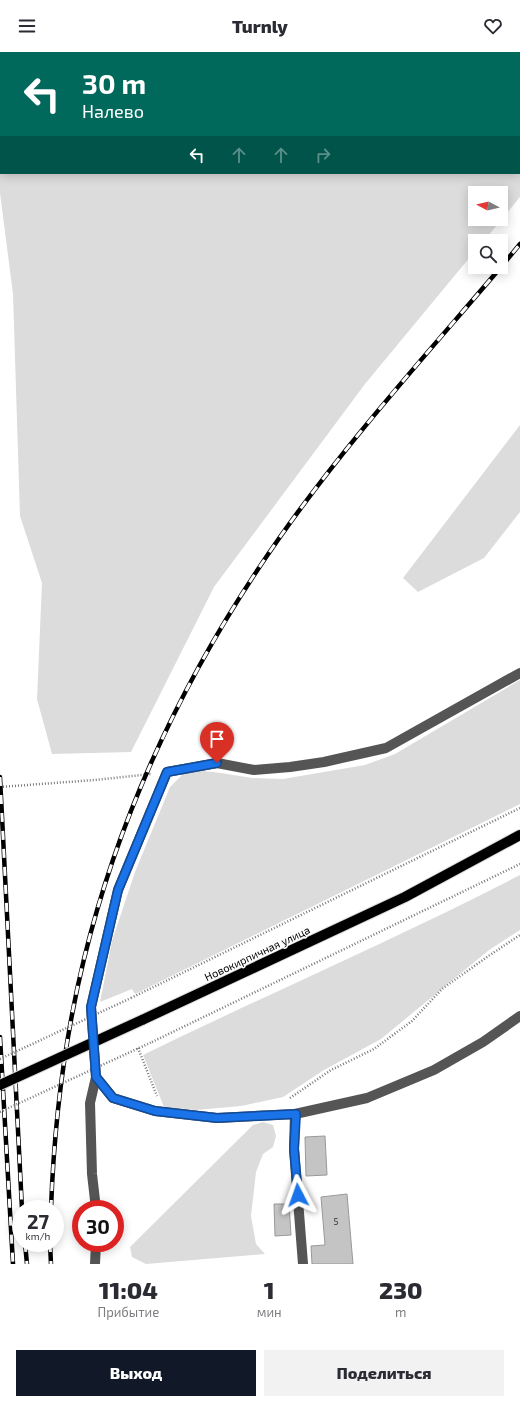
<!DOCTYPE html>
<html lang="ru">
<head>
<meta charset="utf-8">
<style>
	:root { --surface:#fff; --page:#f2f2f3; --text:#2b2b33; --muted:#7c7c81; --accent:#111827 }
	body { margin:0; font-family:"Exo 2",sans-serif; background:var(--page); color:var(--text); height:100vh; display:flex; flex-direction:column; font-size:15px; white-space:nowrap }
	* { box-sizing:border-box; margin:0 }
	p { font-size:13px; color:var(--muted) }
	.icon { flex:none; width:22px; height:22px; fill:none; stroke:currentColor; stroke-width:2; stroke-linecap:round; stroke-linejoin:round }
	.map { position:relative; height:1212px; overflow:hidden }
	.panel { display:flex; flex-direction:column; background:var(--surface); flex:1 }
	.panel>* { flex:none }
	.hud { position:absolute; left:0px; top:0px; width:520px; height:122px; box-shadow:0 2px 10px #0003; background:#00695c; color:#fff; overflow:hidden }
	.needle { width:26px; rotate:277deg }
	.controls { position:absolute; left:468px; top:134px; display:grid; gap:8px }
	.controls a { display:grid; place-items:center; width:40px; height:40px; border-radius:0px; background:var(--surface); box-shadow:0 2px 10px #0003; font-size:20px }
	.speed { position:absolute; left:12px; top:1148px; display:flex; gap:8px; font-size:20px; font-weight:700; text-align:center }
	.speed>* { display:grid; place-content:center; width:52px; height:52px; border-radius:50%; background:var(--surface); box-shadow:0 2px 10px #0003; line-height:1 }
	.speed small { font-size:10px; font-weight:400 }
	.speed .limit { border:6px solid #d22; background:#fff; color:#111 }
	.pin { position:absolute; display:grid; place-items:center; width:34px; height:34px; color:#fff; margin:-41px -17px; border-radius:50% 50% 50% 0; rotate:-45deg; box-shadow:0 0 4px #0007 }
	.pin .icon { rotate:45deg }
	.me { position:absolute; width:44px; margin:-22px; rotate:356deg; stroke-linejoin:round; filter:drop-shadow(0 0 3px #0008) }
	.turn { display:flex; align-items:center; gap:14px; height:84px; padding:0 16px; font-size:18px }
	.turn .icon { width:52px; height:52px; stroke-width:2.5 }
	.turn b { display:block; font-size:28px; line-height:34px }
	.lanes { display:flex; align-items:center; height:38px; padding:0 16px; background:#0003; justify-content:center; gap:20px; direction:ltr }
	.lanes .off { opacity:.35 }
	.eta { display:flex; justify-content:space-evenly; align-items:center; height:68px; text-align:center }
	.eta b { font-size:24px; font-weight:800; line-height:28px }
	.cta { display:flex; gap:8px; margin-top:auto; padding:8px 16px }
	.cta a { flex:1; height:46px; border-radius:0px; background:var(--accent); color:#fff; font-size:16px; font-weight:800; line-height:46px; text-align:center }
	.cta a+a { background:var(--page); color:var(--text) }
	header { display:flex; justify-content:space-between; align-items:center; height:52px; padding:0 16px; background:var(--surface); font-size:18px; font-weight:800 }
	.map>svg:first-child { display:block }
	.green { fill:#dcdcdc; fill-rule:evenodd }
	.building { fill:#c4c4c4; stroke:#999 }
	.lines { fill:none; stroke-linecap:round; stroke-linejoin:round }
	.major-casing { stroke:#dbdbdb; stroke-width:12 }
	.path { stroke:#777; stroke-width:2.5; stroke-dasharray:1 2; stroke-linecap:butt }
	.minor { stroke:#555; stroke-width:10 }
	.major { stroke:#000; stroke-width:10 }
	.rail-casing { stroke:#000; stroke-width:4.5 }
	.rail { stroke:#fff; stroke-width:3; stroke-dasharray:9; stroke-linecap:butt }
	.major-bridge-casing { stroke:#dbdbdb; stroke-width:12; stroke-linecap:butt }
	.path-bridge { stroke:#777; stroke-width:2.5; stroke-dasharray:1 2; stroke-linecap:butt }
	.major-bridge { stroke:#000; stroke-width:10 }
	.route-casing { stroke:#114b97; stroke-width:10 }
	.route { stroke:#1a73e8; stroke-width:7 }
	.labels { text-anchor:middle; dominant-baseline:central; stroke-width:3; stroke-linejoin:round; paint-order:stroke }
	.number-label { font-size:9px; fill:#313131 }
	.street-label { font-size:11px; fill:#000; stroke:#fff }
</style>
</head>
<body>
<header><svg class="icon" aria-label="menu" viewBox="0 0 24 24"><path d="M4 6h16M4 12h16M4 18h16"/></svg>Turnly<svg class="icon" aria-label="heart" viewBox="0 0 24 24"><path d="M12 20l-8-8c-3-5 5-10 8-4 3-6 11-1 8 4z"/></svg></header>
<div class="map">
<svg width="520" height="1212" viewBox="0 0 520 1212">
	<rect width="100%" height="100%" fill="#fff"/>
	<g class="green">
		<path d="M104,0H520V145L484,189H475V199L365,332L214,535L131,700L52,702L37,647L42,531L20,464L13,242L0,141V9H1V121H519V1H92ZM475,141H501V167H475Z"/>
		<polygon points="520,373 520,460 484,506 418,540 403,526"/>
		<polygon points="520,628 520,752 135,942 132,937 100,950 112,889 135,820 170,735 183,722 203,719 221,721 252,726 283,727 365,713 395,702"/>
		<path d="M520,823V878L489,898L381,987L324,1018L283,1045L241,1054L196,1058L164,1055L143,1003C268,942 396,887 520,823Z"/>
		<polygon points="263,1070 273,1073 276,1084 273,1095 263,1102 256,1120 251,1164 256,1192 265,1202 146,1212 132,1205 130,1195 253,1073"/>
	</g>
	<g class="building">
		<polygon points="325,1084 327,1123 306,1124 305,1085"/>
		<polygon points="347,1142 353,1212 312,1212 311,1194 325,1193 321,1145"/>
		<polygon points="274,1152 289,1152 291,1183 275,1184"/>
	</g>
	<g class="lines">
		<defs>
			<polyline id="major" points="142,968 405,845 520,783"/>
		</defs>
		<use href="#major" class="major-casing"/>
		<g class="path">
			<polyline points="0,735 95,728 151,722"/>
			<polyline points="131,946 520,756"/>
			<polyline points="152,990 520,812"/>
			<polyline points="138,996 157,1044"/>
			<polyline points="290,1046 331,1018 374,997 412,969 442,937 487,905 520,883"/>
		</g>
		<g class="minor">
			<polyline points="520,621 386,696 324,710 290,715 254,718 217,711 167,720 118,838 91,955 96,1025 113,1046 155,1059 217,1066 295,1062 367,1046 434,1018 483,990 520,964"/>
			<polyline points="295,1062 294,1097 303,1212"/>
			<polyline points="96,1157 92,1122 90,1051 96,1025"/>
			<polyline points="95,1212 96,1191"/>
		</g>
		<use href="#major" class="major"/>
		<defs>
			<g id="rail">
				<polyline points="501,215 520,192"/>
				<polyline points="0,725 22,1157"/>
				<polyline points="0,985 13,1212"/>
				<path d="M51,1157C54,1073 64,989 84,907C121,755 190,613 280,485C346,391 426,303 501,215"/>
				<polyline points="25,1191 27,1212"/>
				<polyline points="50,1191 51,1212"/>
			</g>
		</defs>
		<use href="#rail" class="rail-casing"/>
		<use href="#rail" class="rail"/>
		<defs>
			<polyline id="major-bridge" points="0,1033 142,968"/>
		</defs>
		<use href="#major-bridge" class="major-bridge-casing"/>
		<g class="path-bridge">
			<polyline points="0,1007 131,946"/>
			<polyline points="0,1060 152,990"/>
		</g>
		<use href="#major-bridge" class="major-bridge"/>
	</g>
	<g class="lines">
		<defs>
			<polyline id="route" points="217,711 167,720 118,838 91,955 96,1025 113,1046 155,1059 217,1066 296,1062 294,1097 298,1143"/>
		</defs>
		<use href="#route" class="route-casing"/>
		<use href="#route" class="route"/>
	</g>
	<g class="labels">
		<g class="number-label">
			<text x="336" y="1169">5</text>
		</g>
		<g class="street-label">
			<text transform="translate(257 901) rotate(-25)">Новокирпичная улица</text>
		</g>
	</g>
</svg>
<div class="controls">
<a><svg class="needle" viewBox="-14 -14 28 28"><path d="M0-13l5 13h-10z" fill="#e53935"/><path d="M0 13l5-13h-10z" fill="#7c7c81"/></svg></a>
<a><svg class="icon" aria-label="search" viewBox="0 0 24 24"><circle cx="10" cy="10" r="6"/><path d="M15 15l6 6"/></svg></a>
</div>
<div class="speed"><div>27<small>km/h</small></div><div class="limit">30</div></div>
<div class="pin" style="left:217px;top:711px;background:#d93025"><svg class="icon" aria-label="arrive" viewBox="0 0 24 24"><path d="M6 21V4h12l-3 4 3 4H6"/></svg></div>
<svg class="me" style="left:298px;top:1143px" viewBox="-20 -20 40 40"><path d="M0-17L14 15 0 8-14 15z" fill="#1a73e8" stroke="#fff" stroke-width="4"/></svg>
<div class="hud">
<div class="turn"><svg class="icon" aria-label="left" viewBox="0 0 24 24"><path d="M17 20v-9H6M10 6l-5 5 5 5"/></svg><div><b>30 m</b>Налево</div></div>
<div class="lanes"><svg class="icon" aria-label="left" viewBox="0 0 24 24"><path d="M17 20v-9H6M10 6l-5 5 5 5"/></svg><svg class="icon off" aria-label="ahead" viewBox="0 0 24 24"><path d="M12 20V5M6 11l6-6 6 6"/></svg><svg class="icon off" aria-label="ahead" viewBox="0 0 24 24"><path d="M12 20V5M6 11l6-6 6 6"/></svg><svg class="icon off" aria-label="right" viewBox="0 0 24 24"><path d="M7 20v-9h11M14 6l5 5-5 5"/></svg></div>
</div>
</div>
<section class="panel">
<div class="eta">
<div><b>11:04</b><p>Прибытие</p></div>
<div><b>1</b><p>мин</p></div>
<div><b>230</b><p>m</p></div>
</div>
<div class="cta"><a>Выход</a><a>Поделиться</a></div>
</section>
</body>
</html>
